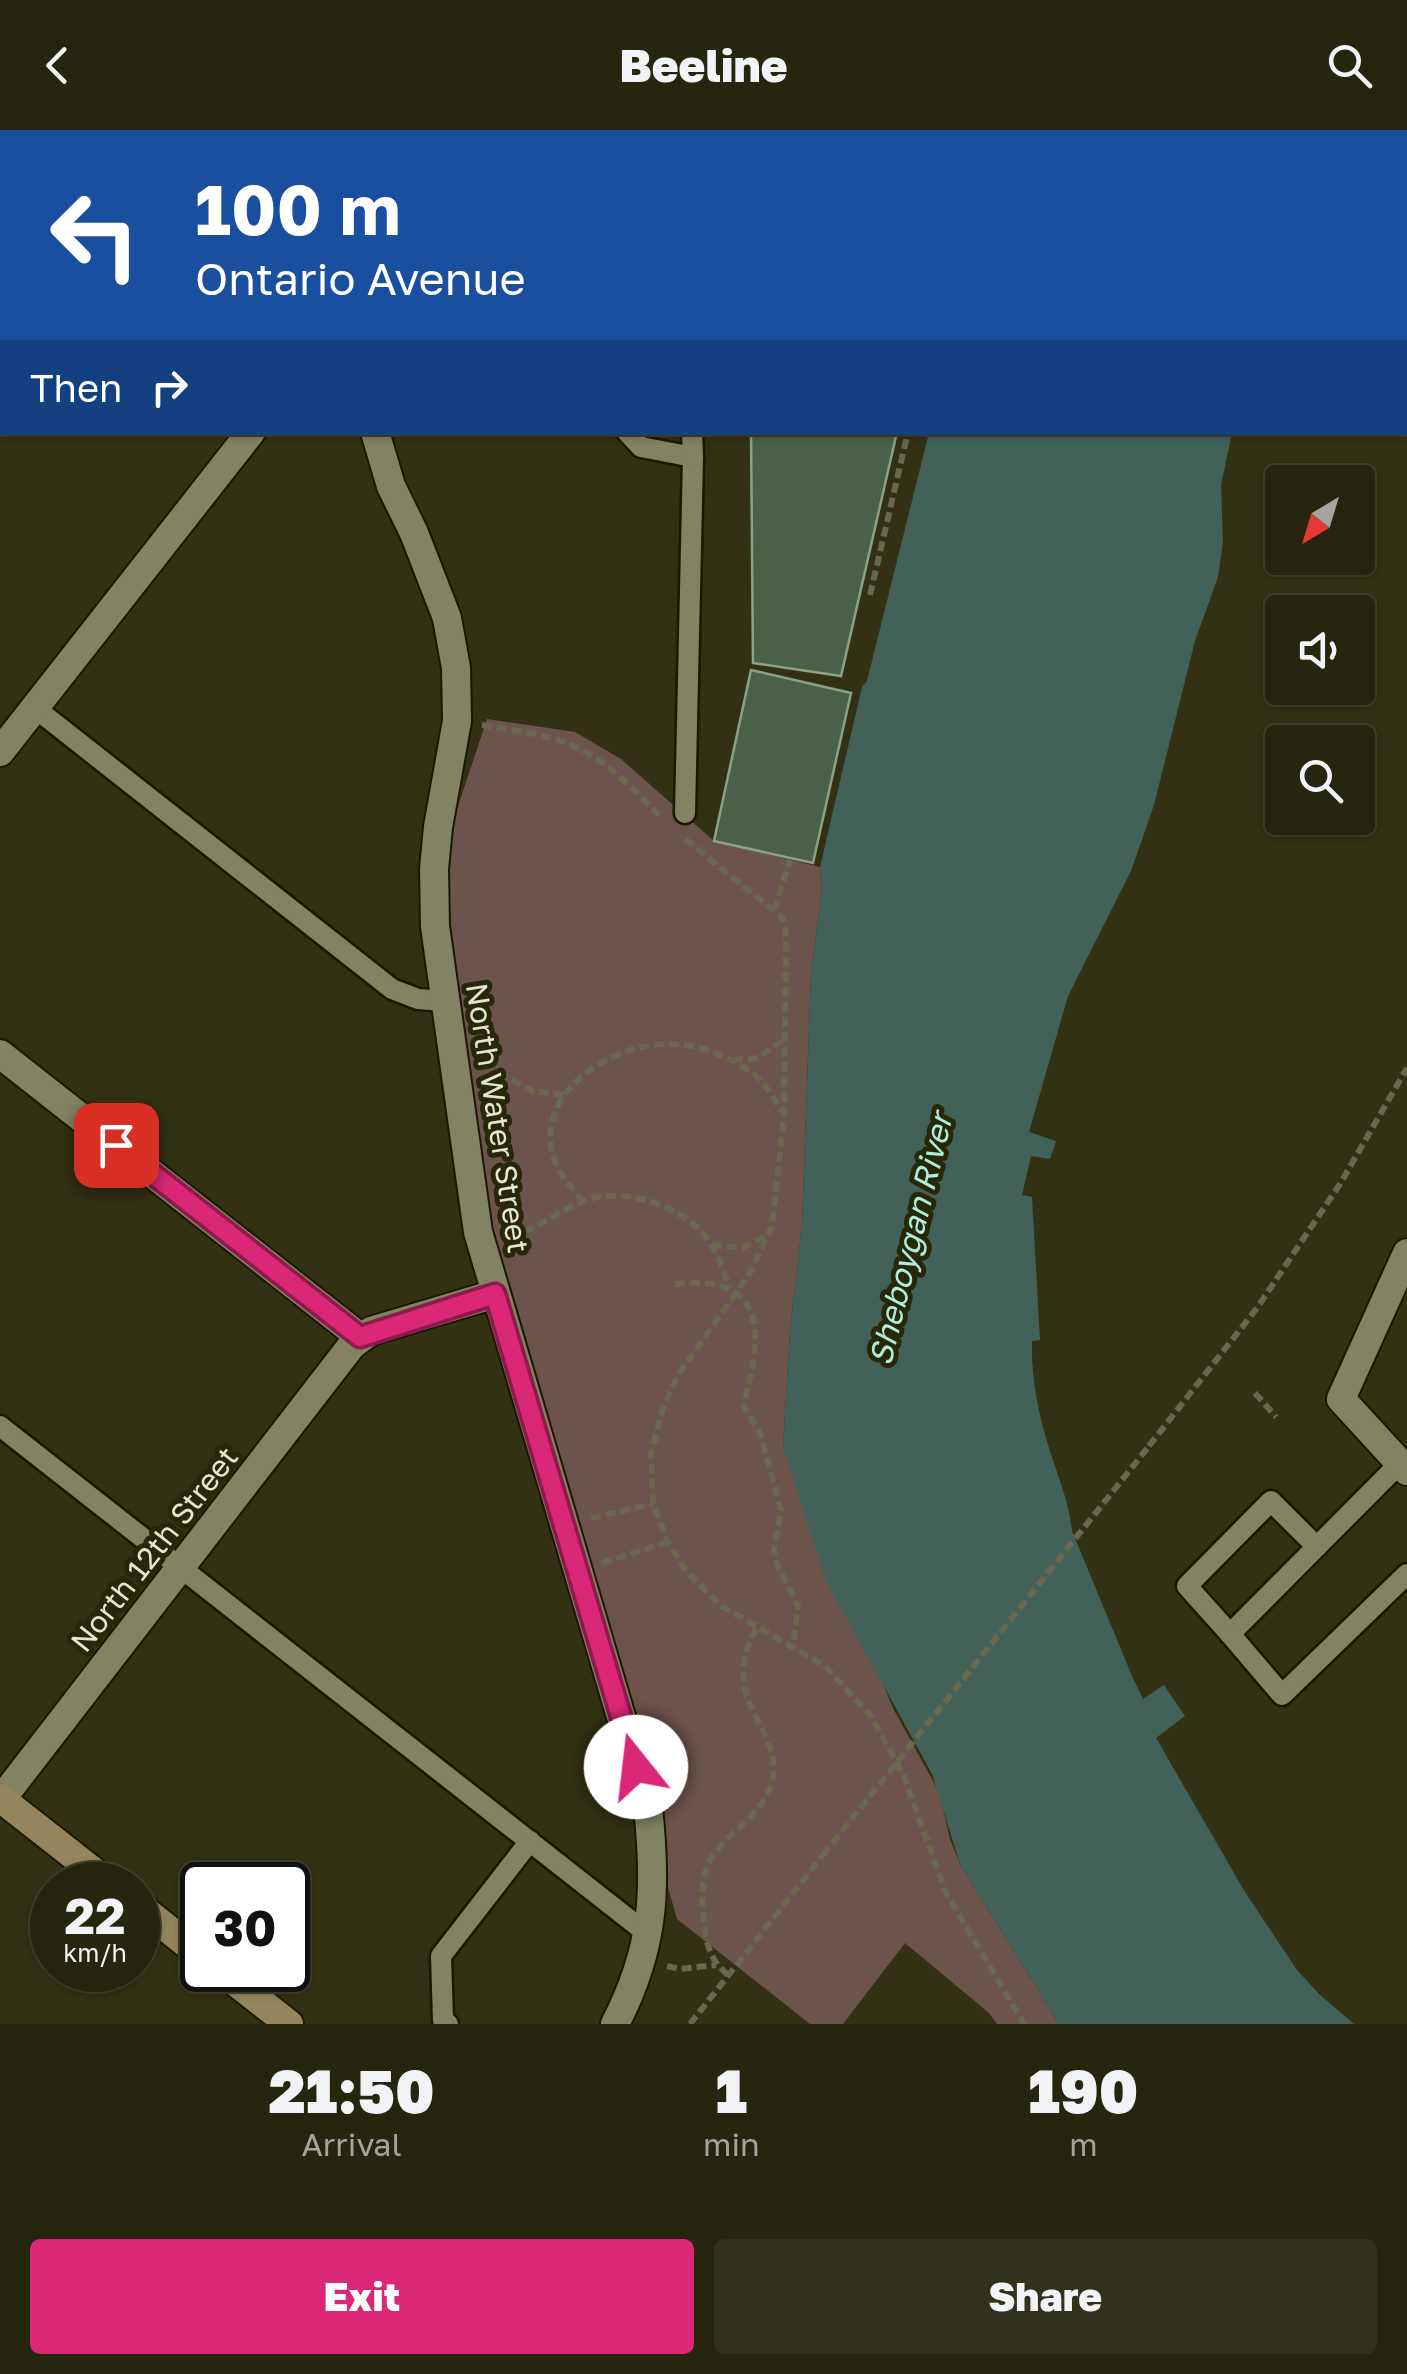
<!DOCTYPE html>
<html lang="en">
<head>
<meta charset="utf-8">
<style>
	:root { --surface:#26250e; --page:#32311c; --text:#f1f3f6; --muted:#a4a59e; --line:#42422e; --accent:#db2777 }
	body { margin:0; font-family:"Golos Text",sans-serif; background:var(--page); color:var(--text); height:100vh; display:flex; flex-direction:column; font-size:38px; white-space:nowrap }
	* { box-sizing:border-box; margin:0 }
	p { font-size:32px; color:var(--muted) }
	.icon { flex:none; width:55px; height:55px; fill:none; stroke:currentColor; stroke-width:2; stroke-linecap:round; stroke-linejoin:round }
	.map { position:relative; height:1894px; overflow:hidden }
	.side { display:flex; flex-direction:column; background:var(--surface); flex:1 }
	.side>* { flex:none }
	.banner { position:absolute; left:0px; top:0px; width:1408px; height:305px; box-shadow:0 2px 8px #0004,0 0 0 2px var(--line); background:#1a4fa0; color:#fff; overflow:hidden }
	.needle { width:65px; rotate:218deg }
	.fabs { position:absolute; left:1265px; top:335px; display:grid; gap:20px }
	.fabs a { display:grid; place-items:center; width:110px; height:110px; border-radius:10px; background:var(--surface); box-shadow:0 2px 8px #0004,0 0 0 2px var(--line); font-size:50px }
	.speed { position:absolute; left:30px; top:1732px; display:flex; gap:20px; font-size:50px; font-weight:700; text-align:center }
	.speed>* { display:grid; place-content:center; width:130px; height:130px; border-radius:50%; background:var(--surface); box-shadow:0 2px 8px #0004,0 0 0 2px var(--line); line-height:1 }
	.speed small { font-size:25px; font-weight:400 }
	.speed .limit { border:5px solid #111; border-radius:15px; background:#fff; color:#111 }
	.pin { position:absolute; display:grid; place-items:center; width:85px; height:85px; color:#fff; margin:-42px; border-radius:20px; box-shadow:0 5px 15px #0006 }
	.me { position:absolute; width:110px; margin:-55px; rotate:344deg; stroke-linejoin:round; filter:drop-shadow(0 0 8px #0008) }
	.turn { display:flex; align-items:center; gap:35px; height:210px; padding:0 30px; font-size:45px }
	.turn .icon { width:130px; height:130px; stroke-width:2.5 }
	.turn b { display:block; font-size:70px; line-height:85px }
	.then { display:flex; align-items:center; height:95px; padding:0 30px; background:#0003; gap:20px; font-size:38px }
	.eta { display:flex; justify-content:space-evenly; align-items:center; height:170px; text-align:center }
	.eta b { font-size:60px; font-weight:800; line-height:70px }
	.button { display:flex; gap:20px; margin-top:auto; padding:20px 30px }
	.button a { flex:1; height:115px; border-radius:10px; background:var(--accent); color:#fff; font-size:40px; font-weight:800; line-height:115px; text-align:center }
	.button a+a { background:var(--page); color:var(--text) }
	header { display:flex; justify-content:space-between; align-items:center; height:130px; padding:0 30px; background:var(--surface); font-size:45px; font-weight:800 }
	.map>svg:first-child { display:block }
	.green { fill:#6c534b }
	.water { fill:#426259 }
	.building { fill:#4b6048; stroke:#8ba287; stroke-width:2.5 }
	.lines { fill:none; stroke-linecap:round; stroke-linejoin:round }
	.service-casing { stroke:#1a1800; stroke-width:25 }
	.minor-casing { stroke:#1a1800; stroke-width:32 }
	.secondary-casing { stroke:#1a1800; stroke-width:32 }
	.path { stroke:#69684e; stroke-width:6; stroke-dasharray:10 5; stroke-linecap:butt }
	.service { stroke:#838262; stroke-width:20 }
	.minor { stroke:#838262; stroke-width:28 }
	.secondary { stroke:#94855c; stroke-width:28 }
	.path-bridge { stroke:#69684e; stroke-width:6; stroke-dasharray:10 5; stroke-linecap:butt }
	.route-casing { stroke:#8e194d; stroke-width:25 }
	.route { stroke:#db2777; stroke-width:18 }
	.labels { text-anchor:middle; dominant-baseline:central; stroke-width:10; stroke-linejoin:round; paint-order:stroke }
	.street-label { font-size:30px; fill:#e5e5d3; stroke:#282708 }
	.water-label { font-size:32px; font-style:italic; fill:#aceedb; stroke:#282708 }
</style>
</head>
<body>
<header><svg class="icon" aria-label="back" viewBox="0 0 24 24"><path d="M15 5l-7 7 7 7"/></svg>Beeline<svg class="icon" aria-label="search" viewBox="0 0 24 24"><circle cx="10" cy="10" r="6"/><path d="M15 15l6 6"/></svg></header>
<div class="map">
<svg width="1407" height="1894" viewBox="0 0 1407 1894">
	<rect width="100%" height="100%" fill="#323113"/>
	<polygon class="green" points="487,589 575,602 621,629 714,711 820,737 822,757 811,843 802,1096 790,1200 783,1317 894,1580 939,1662 950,1709 960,1734 1059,1894 997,1894 989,1883 905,1813 843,1894 810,1894 677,1789 484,1115 439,733"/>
	<g class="water">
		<polygon points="963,0 1286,0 963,2"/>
		<path d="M929,303H1232L1221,355L1223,412L1218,447L1195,511L1154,675L1131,741L1068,866L1029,1002L1056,1011L1050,1029L1031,1026L1022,1065L1032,1067L1040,1210L1032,1211C1031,1247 1038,1283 1049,1318C1058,1346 1069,1372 1072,1401L1132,1546L1143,1569L1164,1555L1185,1586L1156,1608L1245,1762L1297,1840L1319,1864L1354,1894H1059L960,1734L932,1644L825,1449L783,1317L790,1200L802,1096L811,843L822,757L820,737L862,557L867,551Z"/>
	</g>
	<g class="building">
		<polygon points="730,0 802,0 806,2 730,2"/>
		<polygon points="751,302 897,302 841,546 753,533"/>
		<polygon points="751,540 851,563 813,733 714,711"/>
	</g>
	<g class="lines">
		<defs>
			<g id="service">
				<polyline points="247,0 250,2"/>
				<polyline points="675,0 675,2"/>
				<polyline points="869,0 873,2"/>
				<polyline points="0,98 2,100"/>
				<polyline points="627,302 641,317 693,327 685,683"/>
				<polyline points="692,302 693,327"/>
				<polyline points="35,578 392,859 418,869 445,871"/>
				<polyline points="0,1296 649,1805"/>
				<path d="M1317,1417L1271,1371L1187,1456L1230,1504C1287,1447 1343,1390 1400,1333"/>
				<polyline points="1230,1504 1282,1565 1407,1444"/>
				<polyline points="448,1894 443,1890 441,1826 530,1711"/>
			</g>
			<g id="minor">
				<polyline points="485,2 487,0"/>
				<path d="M375,302L391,356L414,403L447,488L456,538L457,591L438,697L434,739L435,796L478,1102L648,1678C657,1760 654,1819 615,1894"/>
				<polyline points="0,622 251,302"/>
				<polyline points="0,924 360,1207"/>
				<polyline points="1407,1123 1341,1269 1407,1341"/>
				<polyline points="0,1671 352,1215 371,1201 495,1164"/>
			</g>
			<g id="secondary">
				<polyline points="0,1668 111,1755"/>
				<polyline points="138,1775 202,1826"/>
				<polyline points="220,1840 289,1894"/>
			</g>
		</defs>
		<use href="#service" class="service-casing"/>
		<use href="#minor" class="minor-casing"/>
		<use href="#secondary" class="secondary-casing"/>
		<g class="path">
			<polyline points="934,0 934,2"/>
			<polyline points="870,465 908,302"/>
			<path d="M482,595C514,601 553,604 582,620C612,636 637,663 661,687"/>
			<polyline points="685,709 783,788 786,805 784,985 772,1096 750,1143 678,1245 663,1278 651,1324 653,1374 668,1412 685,1440 720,1475 825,1536 871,1586 903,1644 946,1763 1024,1894"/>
			<polyline points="774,780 790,730"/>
			<polyline points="733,930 758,928 784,910"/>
			<polyline points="499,942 532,961 563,965"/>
			<path d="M583,1072C574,1060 562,1048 556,1034C528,966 610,913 669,914C699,914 732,927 755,945C767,956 774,969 782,982"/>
			<path d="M524,1101C546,1093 564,1078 586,1070C628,1056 687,1077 711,1114C719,1127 724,1143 729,1157"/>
			<polyline points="712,1115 742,1118 766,1106"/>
			<path d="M675,1154C739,1147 765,1172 752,1238C750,1252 745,1263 744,1277L760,1303L781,1380L774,1421L777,1434L798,1476L793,1518"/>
			<polyline points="1255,1263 1276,1287"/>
			<polyline points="1149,1316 1257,1178 1340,1054 1407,938"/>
			<polyline points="591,1388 653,1374"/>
			<polyline points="602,1433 668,1412"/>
			<polyline points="667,1836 679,1839 716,1835"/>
			<path d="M728,1845C710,1830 706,1814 704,1791C702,1774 701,1753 707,1737C721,1703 764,1688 772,1651C784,1595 715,1573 757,1497"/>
			<polyline points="690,1894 823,1725"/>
		</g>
		<use href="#service" class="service"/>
		<use href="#minor" class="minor"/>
		<use href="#secondary" class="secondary"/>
		<polyline class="path-bridge" points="823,1725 1149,1316"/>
	</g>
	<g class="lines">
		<defs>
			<polyline id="route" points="116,1015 360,1207 495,1164 636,1637"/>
		</defs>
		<use href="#route" class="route-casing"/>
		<use href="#route" class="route"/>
	</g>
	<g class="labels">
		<g class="street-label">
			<text transform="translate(498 988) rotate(81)">North Water Street</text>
			<text transform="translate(154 1419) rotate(-52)">North 12th Street</text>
		</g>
		<g class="water-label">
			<text transform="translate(910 1109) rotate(-76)">Sheboygan River</text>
		</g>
	</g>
</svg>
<div class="fabs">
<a><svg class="needle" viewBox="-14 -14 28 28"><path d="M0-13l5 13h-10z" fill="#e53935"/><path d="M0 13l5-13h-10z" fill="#a4a59e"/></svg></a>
<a><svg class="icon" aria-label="sound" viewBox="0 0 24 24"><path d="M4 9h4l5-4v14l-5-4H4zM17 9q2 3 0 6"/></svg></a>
<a><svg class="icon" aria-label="search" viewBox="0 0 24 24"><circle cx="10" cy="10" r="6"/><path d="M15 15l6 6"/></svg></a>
</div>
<div class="speed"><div>22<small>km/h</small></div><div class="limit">30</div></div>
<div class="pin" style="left:116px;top:1015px;background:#d93025"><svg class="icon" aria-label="arrive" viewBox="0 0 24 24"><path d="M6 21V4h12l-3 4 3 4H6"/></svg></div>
<svg class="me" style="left:636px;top:1637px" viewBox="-20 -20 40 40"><circle r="19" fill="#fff"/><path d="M0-13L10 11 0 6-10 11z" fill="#db2777"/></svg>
<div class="banner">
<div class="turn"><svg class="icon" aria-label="left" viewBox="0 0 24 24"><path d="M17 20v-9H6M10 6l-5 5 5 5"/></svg><div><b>100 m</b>Ontario Avenue</div></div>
<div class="then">Then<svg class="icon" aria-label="right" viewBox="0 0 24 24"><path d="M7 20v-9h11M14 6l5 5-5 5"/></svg></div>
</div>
</div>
<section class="side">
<div class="eta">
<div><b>21:50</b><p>Arrival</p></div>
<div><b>1</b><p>min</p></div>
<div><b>190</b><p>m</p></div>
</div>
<div class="button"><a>Exit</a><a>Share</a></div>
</section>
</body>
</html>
